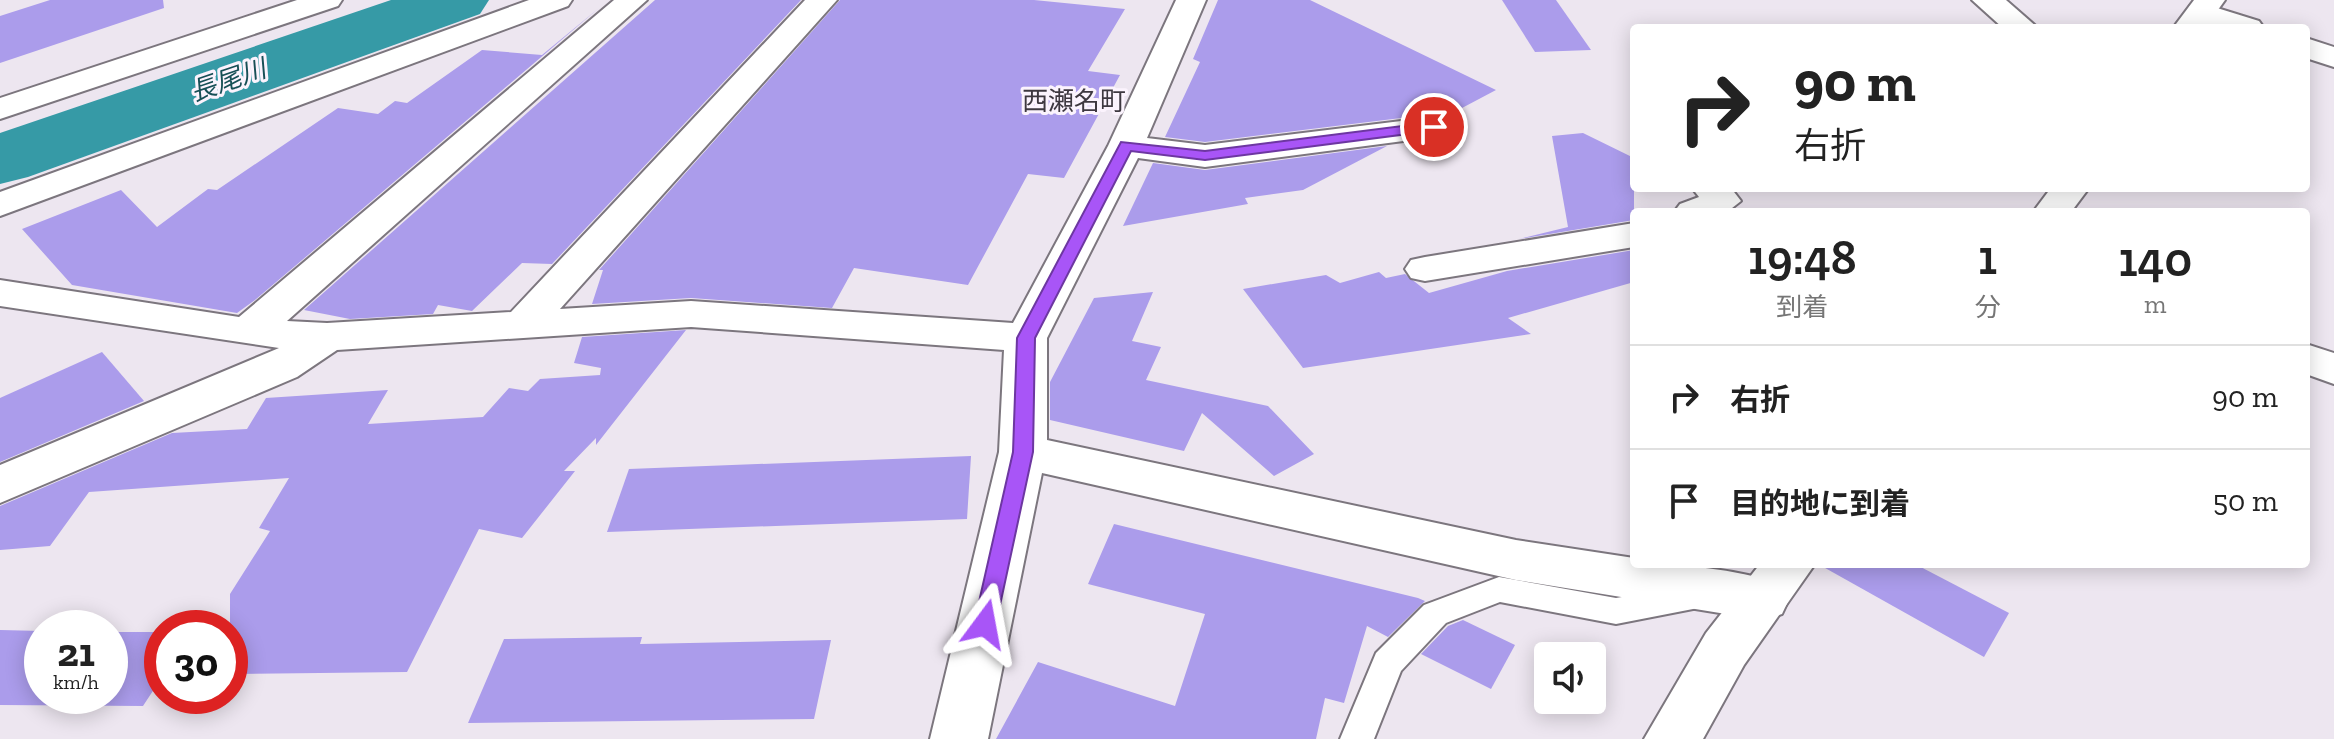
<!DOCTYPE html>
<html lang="ja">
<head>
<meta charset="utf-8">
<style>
	:root { --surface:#fff; --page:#f2f2f2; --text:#222; --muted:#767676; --line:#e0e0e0 }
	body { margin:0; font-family:"Zilla Slab","Noto Sans JP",serif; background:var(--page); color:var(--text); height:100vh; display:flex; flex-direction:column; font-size:30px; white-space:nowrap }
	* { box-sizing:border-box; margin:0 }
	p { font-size:26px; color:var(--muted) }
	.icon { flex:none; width:44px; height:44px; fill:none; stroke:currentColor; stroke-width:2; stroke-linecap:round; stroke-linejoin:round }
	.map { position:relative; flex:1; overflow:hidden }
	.sheet { position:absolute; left:1630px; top:208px; width:680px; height:360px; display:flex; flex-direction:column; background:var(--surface); border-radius:8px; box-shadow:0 4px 20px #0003 }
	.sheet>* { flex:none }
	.hud { position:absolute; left:1630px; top:24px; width:680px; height:168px; border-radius:8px; box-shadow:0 4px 20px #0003; background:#fff; color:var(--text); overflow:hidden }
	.tools { position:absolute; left:1534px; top:642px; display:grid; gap:16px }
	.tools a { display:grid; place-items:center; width:72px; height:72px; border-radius:8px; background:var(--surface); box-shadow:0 4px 20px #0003; font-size:40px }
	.speed { position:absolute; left:24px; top:610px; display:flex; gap:16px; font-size:40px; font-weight:700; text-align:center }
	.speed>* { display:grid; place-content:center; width:104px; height:104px; border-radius:50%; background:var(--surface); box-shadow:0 4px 20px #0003; line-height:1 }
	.speed small { font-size:20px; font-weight:400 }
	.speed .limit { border:12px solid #d22; background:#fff; color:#111 }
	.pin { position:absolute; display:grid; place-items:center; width:68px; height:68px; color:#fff; margin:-34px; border:4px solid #fff; border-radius:50%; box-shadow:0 2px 8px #0007 }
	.me { position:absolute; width:88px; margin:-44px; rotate:13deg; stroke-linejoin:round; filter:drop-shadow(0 0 6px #0008) }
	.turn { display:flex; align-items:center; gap:28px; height:168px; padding:0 32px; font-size:36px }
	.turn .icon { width:104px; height:104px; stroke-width:2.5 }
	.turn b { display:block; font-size:56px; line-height:68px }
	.eta { display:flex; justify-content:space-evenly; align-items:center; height:136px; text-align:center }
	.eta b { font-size:48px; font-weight:600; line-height:56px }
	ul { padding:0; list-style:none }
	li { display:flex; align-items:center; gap:24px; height:104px; padding:0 32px; border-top:2px solid var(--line) }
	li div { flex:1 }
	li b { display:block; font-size:30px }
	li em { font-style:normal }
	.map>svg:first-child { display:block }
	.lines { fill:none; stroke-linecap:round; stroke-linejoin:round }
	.river { fill:#369aa6; fill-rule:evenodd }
	.building { fill:#ab9ceb }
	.service-casing { stroke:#7c767e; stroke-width:4 }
	.minor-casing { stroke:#7c767e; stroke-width:4 }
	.tertiary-casing { stroke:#7c767e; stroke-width:4 }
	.service { fill:#fff; fill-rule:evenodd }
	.minor { fill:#fff; fill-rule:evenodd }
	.tertiary { fill:#fff; fill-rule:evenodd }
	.route { fill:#a855f7; stroke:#6d37a1; stroke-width:2 }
	.labels { text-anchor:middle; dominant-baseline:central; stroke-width:6; stroke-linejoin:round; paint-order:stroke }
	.far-water-label { font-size:26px; font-style:italic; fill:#174f56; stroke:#fbf3fd }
	.far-quarter-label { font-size:26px; fill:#3e3840; stroke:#fbf3fd }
</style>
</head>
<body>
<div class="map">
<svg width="2334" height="739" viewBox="0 0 2334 739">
	<rect width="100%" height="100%" fill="#ede6f0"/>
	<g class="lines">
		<polygon class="river" points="391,0 489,0 480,14 28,177 0,184 0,133"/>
	</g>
	<g class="building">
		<polygon points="50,0 163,0 164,8 0,63 0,16"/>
		<polygon points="655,0 801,0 552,264 522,263 472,311 438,305 433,314 350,319 304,310"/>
		<polygon points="840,0 1034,0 1125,9 1088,71 1120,75 1064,178 1028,174 968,285 854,268 832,308 691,298 592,304 603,270 599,270"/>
		<polygon points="1218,0 1310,0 1496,90 1445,117 1434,114 1205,142 1165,137 1200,62 1193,59"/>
		<polygon points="1502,0 1556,0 1591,50 1535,52"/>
		<polygon points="599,8 255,300 237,313 72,285 22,229 121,190 157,227 208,189 217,190 338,108 378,114 395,101 407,103 482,50 542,55"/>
		<polygon points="1583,133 1634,158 1634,220 1519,239 1568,227 1552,136"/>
		<polygon points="1387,146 1303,190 1245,198 1248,204 1123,226 1153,163 1205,170"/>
		<polygon points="1634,250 1634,282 1508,318 1531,334 1303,368 1243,289 1326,275 1340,283 1379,272 1386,278 1405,274 1429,293 1507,271"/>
		<polygon points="1153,292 1132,341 1161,347 1146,380 1268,406 1314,454 1274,476 1202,413 1184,451 1050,420 1050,382 1094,298"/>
		<polygon points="686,330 596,445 596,438 564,471 575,471 522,538 479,529 407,672 230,674 230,594 270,531 259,528 289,478 89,492 50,546 0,550 0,506 172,433 247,429 266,398 388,390 368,424 483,417 509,388 528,391 540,379 600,375 601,368 574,363 582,337"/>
		<polygon points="102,352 144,401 0,462 0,398"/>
		<polygon points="971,456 967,519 607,532 629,469"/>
		<polygon points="1114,524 1418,598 1425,601 1388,637 1367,626 1344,703 1325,698 1316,739 996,739 1038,662 1175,706 1205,614 1088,584"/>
		<polygon points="1818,564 1915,564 2009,613 1984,657"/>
		<polygon points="1463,620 1515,645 1491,689 1421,654 1448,626"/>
		<polygon points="0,630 42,631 42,696 110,696 110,632 162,632 162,677 143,706 0,705"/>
		<polygon points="642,637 640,644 831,640 814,719 468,723 504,639"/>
	</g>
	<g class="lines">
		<defs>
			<polygon id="service" points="1499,577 1616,598 1693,585 1704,588 1709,597 1704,606 1693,609 1616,624 1500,602 1446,623 1401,671 1374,739 1340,739 1376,653 1424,605"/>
			<g id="minor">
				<polygon points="297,0 342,0 338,6 0,119 0,98"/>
				<polygon points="529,0 572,0 568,6 0,216 0,192"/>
				<path d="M614,0H647L287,321L327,323L511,312L805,0H837L560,309L691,301L1013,323L1108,146L1176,0H1206L1147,138L1205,145L1434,117L1446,120L1451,127L1446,134L1434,137L1205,167L1138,158L1047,338V440L1516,540L1634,558V564C1683,564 1735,569 1782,584L1789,599L1782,614L1763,620L1516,580L1042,473L988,739H930L999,452L1004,350L691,327L337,350L297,377L0,503V465L279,348L0,306V280L239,317Z"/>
				<polygon points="1972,0 2006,0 2038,28 2003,28"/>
				<path d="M2201,3L2259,21L2264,28C2240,28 2201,34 2186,12L2190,6Z"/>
				<polygon points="2306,38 2334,47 2334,67 2306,58"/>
				<polygon points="1692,188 1731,188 1741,201 1727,212 1674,212 1680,204 1699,197"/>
				<polygon points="1634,223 1634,247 1425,281 1411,278 1405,269 1411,260 1425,257"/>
				<polygon points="2306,344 2334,353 2334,384 2306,374"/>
			</g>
			<g id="tertiary">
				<polygon points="2194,0 2225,0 2205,28 2173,28"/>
				<polygon points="2051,188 2089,188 2071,212 2033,212"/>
				<polygon points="1760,564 1815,564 1744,665 1703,739 1644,739 1706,633"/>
			</g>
		</defs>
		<use href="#service" class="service-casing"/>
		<use href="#minor" class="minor-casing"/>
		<use href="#tertiary" class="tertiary-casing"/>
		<use href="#service" class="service"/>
		<use href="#minor" class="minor"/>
		<use href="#tertiary" class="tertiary"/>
	</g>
	<polygon class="route" points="1434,122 1441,127 1439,130 1205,160 1131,151 1035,338 1033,452 996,624 992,631 977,631 974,624 1013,452 1017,338 1121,142 1205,151"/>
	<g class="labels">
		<g class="far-water-label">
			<text transform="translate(228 80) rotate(-19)">長尾川</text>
		</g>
		<g class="far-quarter-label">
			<text x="1074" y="101">西瀬名町</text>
		</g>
	</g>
</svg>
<div class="tools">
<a><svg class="icon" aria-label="sound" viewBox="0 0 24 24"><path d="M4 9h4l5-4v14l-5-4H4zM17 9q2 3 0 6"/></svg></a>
</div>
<div class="speed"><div>21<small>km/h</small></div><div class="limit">30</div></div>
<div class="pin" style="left:1434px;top:127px;background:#d93025"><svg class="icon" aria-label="arrive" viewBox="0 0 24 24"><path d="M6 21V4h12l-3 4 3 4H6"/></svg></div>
<svg class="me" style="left:985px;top:624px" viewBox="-20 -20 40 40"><path d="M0-17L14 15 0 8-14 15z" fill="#a855f7" stroke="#fff" stroke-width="4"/></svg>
<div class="hud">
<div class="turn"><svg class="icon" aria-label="right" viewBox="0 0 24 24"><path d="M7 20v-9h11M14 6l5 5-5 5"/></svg><div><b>90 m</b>右折</div></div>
</div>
<section class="sheet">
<div class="eta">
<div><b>19:48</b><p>到着</p></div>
<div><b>1</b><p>分</p></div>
<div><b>140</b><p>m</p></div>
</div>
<ul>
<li><svg class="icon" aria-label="right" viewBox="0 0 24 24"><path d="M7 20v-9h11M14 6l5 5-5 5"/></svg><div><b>右折</b></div><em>90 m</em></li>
<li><svg class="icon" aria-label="arrive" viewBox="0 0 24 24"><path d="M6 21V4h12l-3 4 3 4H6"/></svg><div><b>目的地に到着</b></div><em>50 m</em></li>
</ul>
</section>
</div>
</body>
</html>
